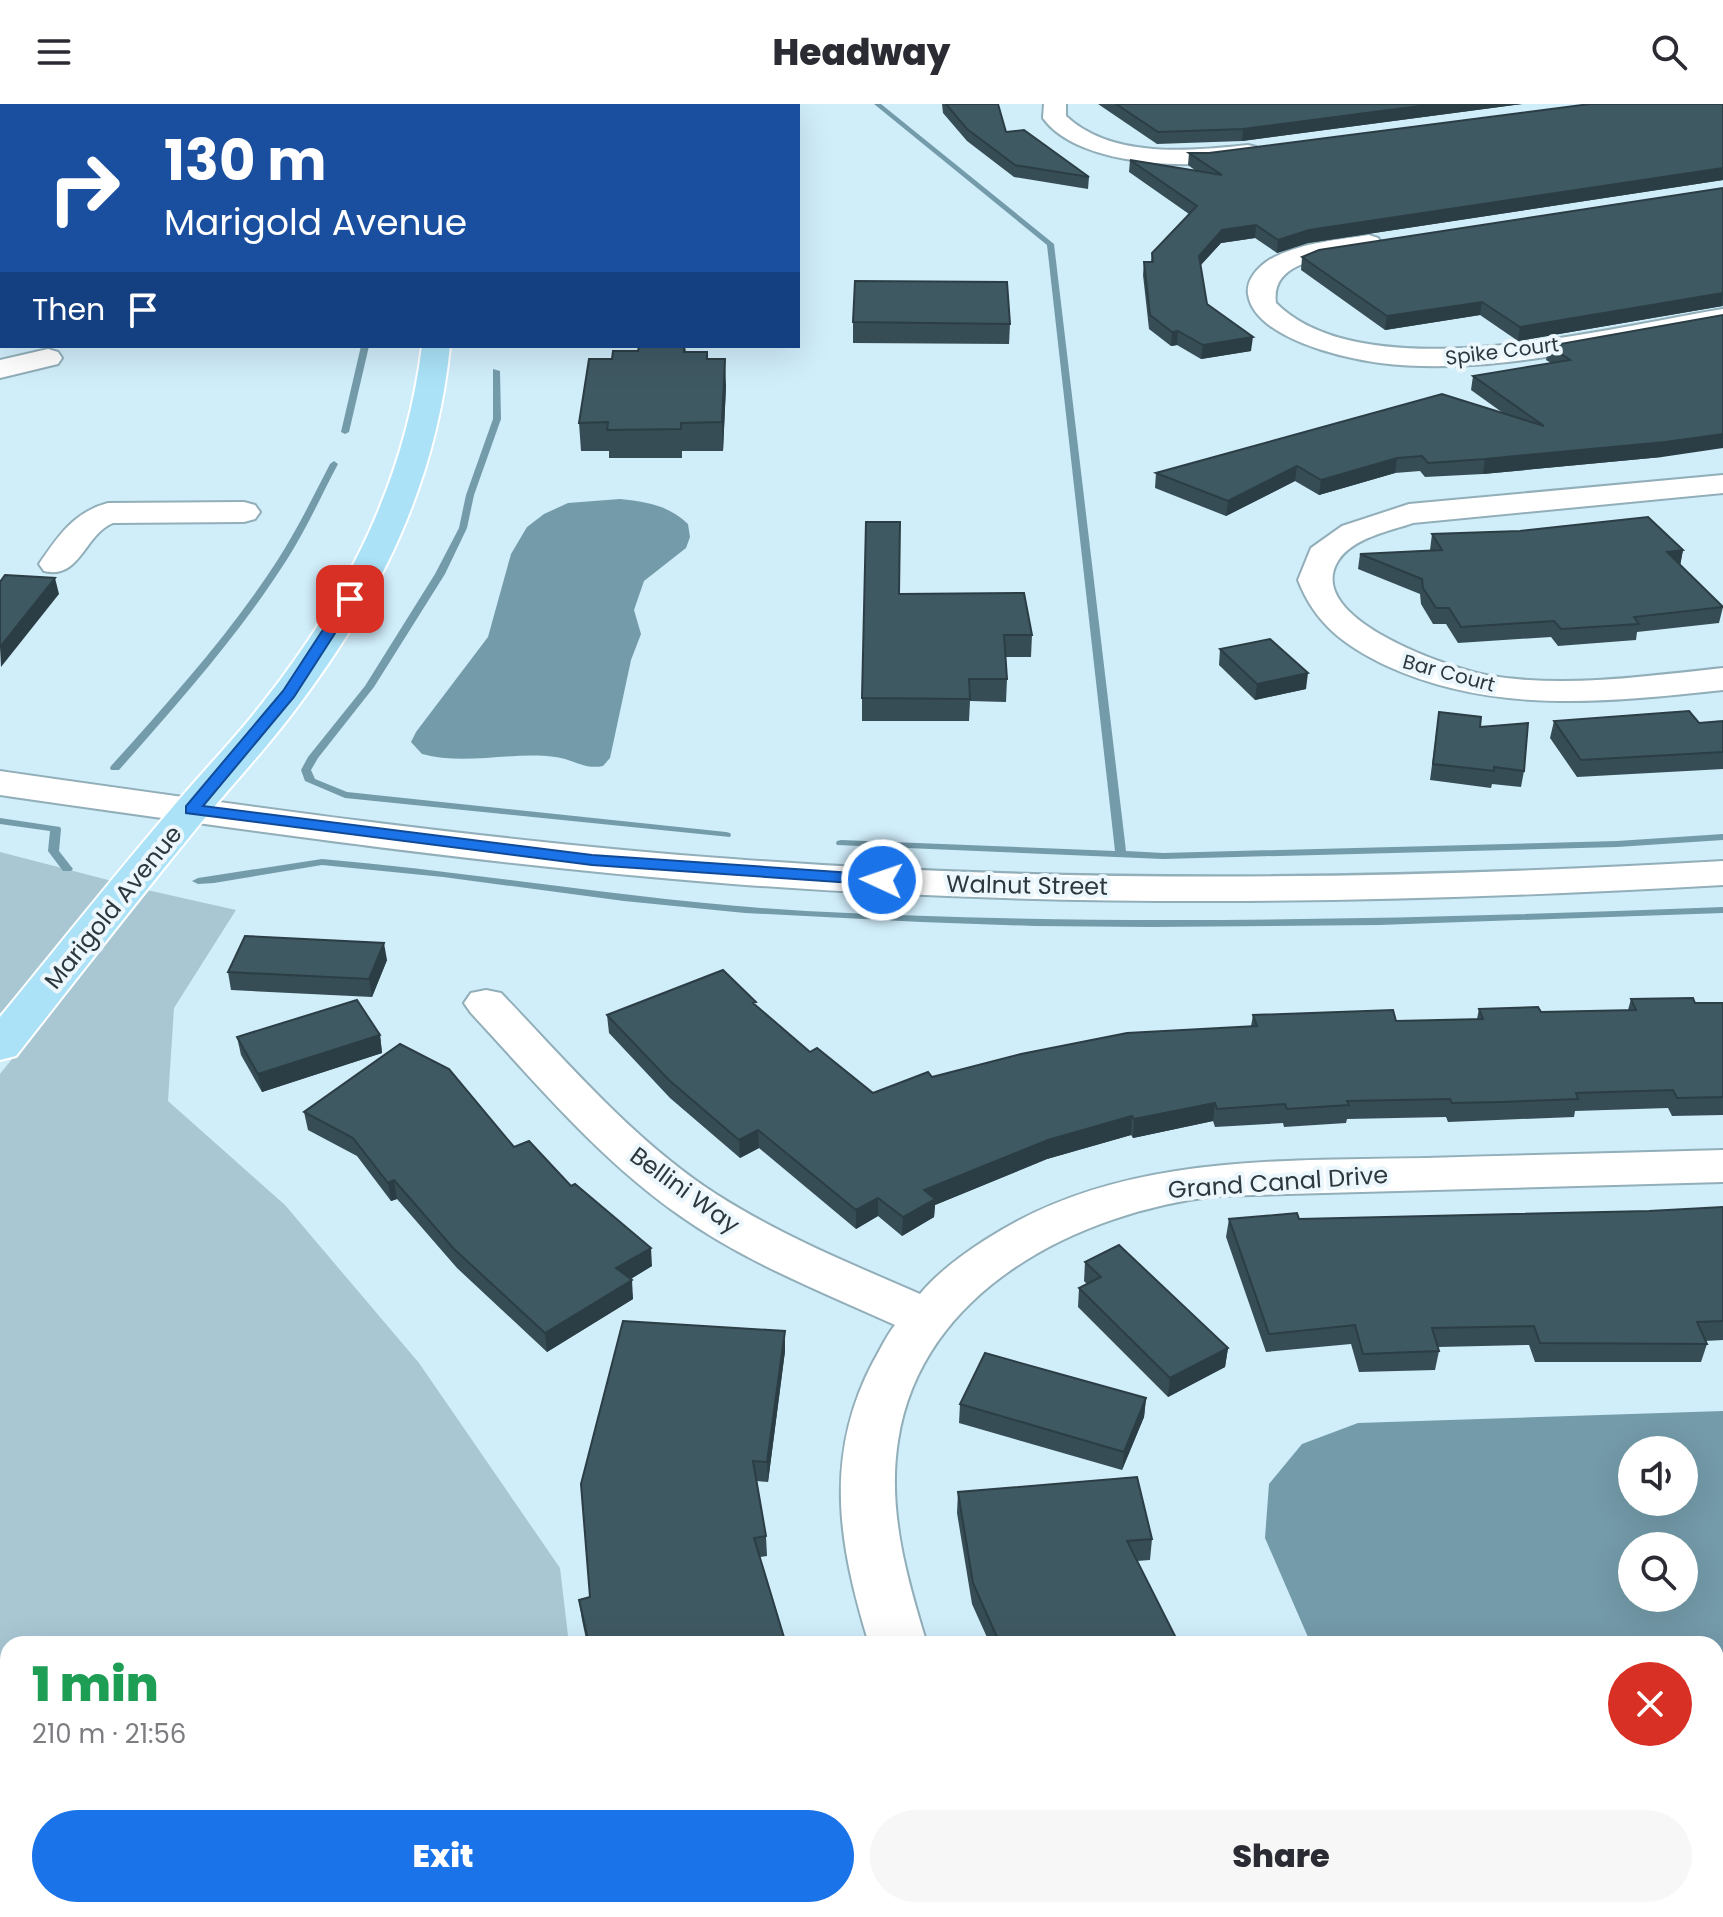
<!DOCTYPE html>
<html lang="en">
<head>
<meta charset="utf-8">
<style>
	:root { --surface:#fff; --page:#f7f7f7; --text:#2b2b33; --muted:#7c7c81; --accent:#1a73e8 }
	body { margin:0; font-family:Poppins,sans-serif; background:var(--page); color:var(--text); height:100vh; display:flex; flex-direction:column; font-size:30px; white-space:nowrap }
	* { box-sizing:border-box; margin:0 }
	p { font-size:26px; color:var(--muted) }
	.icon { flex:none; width:44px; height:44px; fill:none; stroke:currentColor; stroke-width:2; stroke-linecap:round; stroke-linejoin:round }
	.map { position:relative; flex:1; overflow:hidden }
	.details { position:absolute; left:0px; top:1532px; width:1724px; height:282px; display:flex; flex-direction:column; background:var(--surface); border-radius:24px 24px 0 0; box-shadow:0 8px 32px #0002 }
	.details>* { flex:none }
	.guide { position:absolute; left:0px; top:0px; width:800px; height:244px; box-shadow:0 8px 32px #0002; background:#1a4fa0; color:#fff; overflow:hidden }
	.buttons { position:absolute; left:1618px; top:1332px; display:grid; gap:16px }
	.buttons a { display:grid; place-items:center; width:80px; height:80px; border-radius:50%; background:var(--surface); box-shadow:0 8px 32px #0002; font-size:40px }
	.pin { position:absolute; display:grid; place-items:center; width:68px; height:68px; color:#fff; margin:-34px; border-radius:16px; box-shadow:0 4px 12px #0006 }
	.me { position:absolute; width:88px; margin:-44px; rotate:273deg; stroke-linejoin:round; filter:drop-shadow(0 0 6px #0008) }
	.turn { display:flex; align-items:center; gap:28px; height:168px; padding:0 32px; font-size:36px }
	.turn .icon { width:104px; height:104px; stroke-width:2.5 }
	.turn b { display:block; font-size:56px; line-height:68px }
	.then { display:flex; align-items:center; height:76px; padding:0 32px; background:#0003; gap:16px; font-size:30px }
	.round { display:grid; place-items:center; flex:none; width:84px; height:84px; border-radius:42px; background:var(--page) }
	.overview { display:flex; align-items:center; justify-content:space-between; height:136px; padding:0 32px }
	h1 { font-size:48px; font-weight:800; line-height:60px; color:#1e9e55 }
	.action { display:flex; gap:16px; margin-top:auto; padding:16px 32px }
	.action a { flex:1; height:92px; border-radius:48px; background:var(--accent); color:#fff; font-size:32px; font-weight:800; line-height:92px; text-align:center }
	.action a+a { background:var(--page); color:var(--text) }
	header { display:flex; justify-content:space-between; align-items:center; height:104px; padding:0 32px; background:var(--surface); font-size:36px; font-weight:800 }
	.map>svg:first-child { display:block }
	.green { fill:#a8c7d3 }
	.water { fill:#749baa; fill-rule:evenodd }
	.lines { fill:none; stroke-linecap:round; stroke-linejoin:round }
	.stream { fill:#749baa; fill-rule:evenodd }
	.minor-casing { stroke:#91aeb9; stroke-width:4 }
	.major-casing { stroke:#fff; stroke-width:4 }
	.path { stroke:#778a93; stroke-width:7; stroke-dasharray:3 8; stroke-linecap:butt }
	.minor { fill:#fff; fill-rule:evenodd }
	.major { fill:#abe2f7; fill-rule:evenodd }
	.wall { fill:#364d55 }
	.shaded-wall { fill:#2c3e45 }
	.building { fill:#3f5963; stroke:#2c3e45; stroke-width:2 }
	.route { fill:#1a73e8; stroke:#114b97; stroke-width:2 }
	.labels { text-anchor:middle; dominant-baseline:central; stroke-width:8; stroke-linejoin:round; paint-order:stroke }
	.far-street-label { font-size:20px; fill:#2c383d; stroke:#ebf7fc }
	.street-label { font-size:24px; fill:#2c383d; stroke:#ebf7fc }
</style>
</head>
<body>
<header><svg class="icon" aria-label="menu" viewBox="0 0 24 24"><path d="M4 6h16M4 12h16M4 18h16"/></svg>Headway<svg class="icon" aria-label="search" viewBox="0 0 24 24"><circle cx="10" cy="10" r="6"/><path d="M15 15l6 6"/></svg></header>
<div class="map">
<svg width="1723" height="1813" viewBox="0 0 1723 1813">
	<rect width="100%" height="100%" fill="#d0edfa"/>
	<g class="green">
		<polygon points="0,748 112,777 0,913"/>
		<polygon points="147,786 236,806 174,904 168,997 285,1101 419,1259 560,1464 569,1540 8,1540 8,1806 600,1806 601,1813 0,1813 0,970"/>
	</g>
	<g class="water">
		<path d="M620,395C647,398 668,401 688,420L690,433L686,444L644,477L634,506L641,530L631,556L610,654L603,662C583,666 574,655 555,653C511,647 465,662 422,650L411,638L416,628L488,533L511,450L527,423L544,410L568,399Z"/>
		<path d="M1723,1307V1813H1429L1426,1806H1716V1540H1311L1265,1434L1269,1380L1302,1340L1358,1319ZM1632,1346H1684V1398H1632ZM1632,1442H1684V1494H1632Z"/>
	</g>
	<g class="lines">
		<g class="stream">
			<rect x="314" y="0" width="6" height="2"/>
			<polygon points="419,0 425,0 426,2 420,2"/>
			<polygon points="874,0 881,0 1054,140 1126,747 1163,749 1617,737 1723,730 1723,736 1617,743 1163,755 837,741 836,739 837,737 841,736 1115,747 1047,141"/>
			<polygon points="361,242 369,242 349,328 345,330 341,328"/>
			<polygon points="493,265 500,267 501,315 474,391 467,424 445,470 374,583 318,654 311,666 315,675 347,688 726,728 730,729 731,731 730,733 345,694 305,677 301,666 308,653 365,582 435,470 459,424 466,391 493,315"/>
			<path d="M334,357L338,360C321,392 306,426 286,457C238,532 178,599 119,666H111L110,664L111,662C170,596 229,531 277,457C297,426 313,393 330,360Z"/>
			<polygon points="0,714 60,723 61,725 59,747 73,765 71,767 63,767 48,747 50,727 0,720"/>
			<path d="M322,755C484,769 644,798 806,807C1111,823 1418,815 1723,803V809L1379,821L1150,823L1035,822L921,818L745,809L624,797L443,773L322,761L214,779L198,780L192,777L198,774Z"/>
		</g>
		<defs>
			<g id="minor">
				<path d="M1044,0H1066V12C1112,55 1190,47 1248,41L1256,43L1260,48L1256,53C1201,67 1078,64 1043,14Z"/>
				<path d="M1369,131L1378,134L1382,139L1378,144C1346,153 1269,150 1276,199C1365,288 1611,223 1723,205V221C1613,239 1492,273 1380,259C1343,254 1254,234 1248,190C1246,176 1258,163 1269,156C1298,139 1337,136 1369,131Z"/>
				<polygon points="48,245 58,248 62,254 58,260 0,274 0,256"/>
				<path d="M1723,371V389L1413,419C1390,427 1352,434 1338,457C1302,515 1454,566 1491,572C1568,584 1647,572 1723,564V586C1609,598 1494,611 1387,562C1345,542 1315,520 1298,476L1311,444L1342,422L1409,400Z"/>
				<path d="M244,398L255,401L260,408L255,415L244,418L113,419C84,431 80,476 44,467L39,460C58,432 74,408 108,399Z"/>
				<path d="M0,667C244,702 487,737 733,755C1063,780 1393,776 1723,757V781C1393,800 1063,805 733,780C487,761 244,726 0,691Z"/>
				<path d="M486,886L501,889C569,960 634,1037 716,1090C780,1131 851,1160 920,1190C937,1169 962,1151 985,1136C1117,1050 1274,1057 1426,1054C1525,1051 1624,1049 1723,1046V1078L1217,1092C1080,1108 921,1185 898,1337C887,1406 907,1475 927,1540H869C839,1442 823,1353 873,1258C880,1246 886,1232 895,1221C822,1188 745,1158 679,1111C599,1055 536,979 471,909L464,899L471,889Z"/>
				<polygon points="950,1806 1016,1806 1017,1813 951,1813"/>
			</g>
			<g id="major">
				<polygon points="375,0 397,0 398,2 376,2"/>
				<path d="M422,242H450C436,384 376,501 289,614C262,649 232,681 204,715C140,793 78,873 16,952L0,956V913C59,841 117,768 177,698C206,664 237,632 264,597C348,490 405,377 422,242Z"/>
			</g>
		</defs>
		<use href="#minor" class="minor-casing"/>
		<use href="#major" class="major-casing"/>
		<g class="path">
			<polyline points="0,1703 8,1712"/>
			<polyline points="38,1806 40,1813"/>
		</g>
		<use href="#minor" class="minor"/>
		<use href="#major" class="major"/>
	</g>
	<g class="wall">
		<polygon points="0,0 125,0 122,2 2,2 2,216 0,216 2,114 0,113 0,22 1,22 2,16 0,15"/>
		<polygon points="151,0 240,0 240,2 155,2"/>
		<polygon points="942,0 998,0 1006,28 1089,73 1088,85 1014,73 967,37 943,9"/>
		<polygon points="1098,0 1522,0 1242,37 1157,40"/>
		<polygon points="1723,0 1723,76 1308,139 1277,149 1255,134 1221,139 1200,162 1207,200 1251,247 1201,255 1177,241 1171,242 1149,225 1143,171 1144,158 1151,158 1152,149 1189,110 1129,68 1130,56 1196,67 1188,61 1189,49 1209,49"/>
		<polygon points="1723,84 1723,202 1518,237 1480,211 1385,226 1301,166 1302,153"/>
		<polygon points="1723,211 1662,353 1483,370 1425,373 1420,367 1395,369 1319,391 1295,377 1226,412 1155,384 1156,369 1503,309 1471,286 1473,272 1551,259 1546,256 1549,242"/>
		<polygon points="853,218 1010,220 1009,240 853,239"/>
		<polygon points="639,242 685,242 686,248 708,255 726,282 723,347 682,347 682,354 609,354 609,347 581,347 579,319 612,255 638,247"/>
		<polygon points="1432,430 1683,446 1680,461 1723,503 1719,519 1637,528 1636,536 1558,542 1551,533 1458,539 1446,520 1433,520 1421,500 1420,490 1358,465 1360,450 1430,446"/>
		<polygon points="899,490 1032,531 1031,553 1005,553 1007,575 1006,598 970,597 969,617 862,617 862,594"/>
		<polygon points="1220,545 1306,585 1255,596 1219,561"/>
		<polygon points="1439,608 1480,623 1524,667 1521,683 1492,680 1491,684 1430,676"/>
		<polygon points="1554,617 1699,619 1723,617 1723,665 1577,673 1550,634"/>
		<polygon points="387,856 372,893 231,886 228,868"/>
		<polygon points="1631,895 1695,899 1723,899 1723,1011 1672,1012 1668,1004 1575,1007 1574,1013 1497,1016 1448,1018 1446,1013 1347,1015 1346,1019 1284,1023 1283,1019 1215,1023 1213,1017 1133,1034 1131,1031 1047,1055 935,1101 934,1113 902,1132 878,1112 856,1125 759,1044 740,1054 670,994 609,929 607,911 756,902 810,948 873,989 932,973 1251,922 1253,911 1396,917 1477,915 1479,905 1541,908 1628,906"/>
		<polygon points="380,931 382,949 262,988 241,951 237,933"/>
		<polygon points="304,1008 514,1043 571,1082 652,1162 630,1175 633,1195 547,1248 457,1164 397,1095 391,1097 357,1052 308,1026"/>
		<polygon points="1723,1103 1723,1236 1705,1237 1707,1240 1701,1258 1535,1258 1529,1241 1438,1243 1439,1247 1435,1266 1359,1268 1351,1240 1266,1248 1226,1133 1229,1115 1299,1115 1649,1107"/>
		<polygon points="1085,1158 1228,1244 1225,1263 1168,1293 1078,1203 1079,1184 1087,1180 1084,1177"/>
		<polygon points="785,1247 768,1378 757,1377 766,1432 767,1452 760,1453 786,1540 587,1540 582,1516 579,1496 590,1493"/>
		<polygon points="1146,1294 1144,1313 1122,1366 959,1319 960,1300"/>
		<polygon points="958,1388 1152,1435 1150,1456 1137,1457 1179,1540 990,1540 972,1500 957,1409"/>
		<polygon points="1077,1806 1310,1806 1313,1813 1079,1813"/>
	</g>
	<g class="shaded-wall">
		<polygon points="106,0 125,0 122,2 106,2"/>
		<polygon points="201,0 240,0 240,2 195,2"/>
		<polygon points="1435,0 1522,0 1242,37 1243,25"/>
		<polygon points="1723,64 1723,76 1308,139 1277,149 1278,136 1309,126"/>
		<polygon points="1256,121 1255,134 1221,139 1197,165 1199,152 1222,126"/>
		<polygon points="1723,189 1722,202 1518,237 1520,223"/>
		<polygon points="1482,198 1480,211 1385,226 1387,212"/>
		<rect x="0" y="202" width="2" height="14"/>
		<polygon points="1178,227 1177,241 1171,242 1172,228"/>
		<polygon points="1253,233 1251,247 1201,255 1203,241"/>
		<polygon points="725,255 726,282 723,347 722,318"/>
		<polygon points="1723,330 1723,344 1662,353 1483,370 1485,355"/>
		<polygon points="1397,354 1395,369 1319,391 1321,376"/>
		<polygon points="1297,362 1295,377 1226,412 1228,397"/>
		<polygon points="1683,446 1680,462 1667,448"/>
		<polygon points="55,474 59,490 1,563 0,543"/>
		<polygon points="1308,569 1306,585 1255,596 1257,580"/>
		<polygon points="384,839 387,856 372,893 369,875"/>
		<polygon points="380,931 382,949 262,988 258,970"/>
		<polygon points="1215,999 1213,1017 1133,1034 1134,1015"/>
		<polygon points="1132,1012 1131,1031 1047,1055 935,1101 934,1113 902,1132 903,1113 924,1086 1048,1036"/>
		<polygon points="758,1026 759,1044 740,1054 739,1036"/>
		<polygon points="394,1076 397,1095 391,1097 388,1079"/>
		<polygon points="878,1094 878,1112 856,1125 856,1106"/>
		<polygon points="651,1144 652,1162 618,1183 616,1164"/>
		<polygon points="632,1176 633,1195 547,1248 545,1229"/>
		<polygon points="785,1227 785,1247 768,1378 767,1358"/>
		<polygon points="1228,1244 1225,1263 1168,1293 1170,1274"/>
		<polygon points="1146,1294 1144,1313 1122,1366 1124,1348"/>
	</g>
	<g class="building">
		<polygon points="0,0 64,0 63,2 2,2 2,6 0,5"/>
		<polygon points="172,0 201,0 195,2 174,2"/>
		<polygon points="946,0 998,0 1006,28 1024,26 1089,73 1015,61 967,25"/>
		<polygon points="1116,0 1435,0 1243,25 1158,28"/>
		<polygon points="1590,0 1723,0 1723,64 1309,126 1278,136 1256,121 1222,126 1199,152 1207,200 1253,233 1203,241 1178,227 1172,228 1150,211 1144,158 1153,158 1152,149 1197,102 1130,56 1222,71 1189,49 1209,49"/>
		<polygon points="2,13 2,103 0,102 0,22 1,22"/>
		<polygon points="1723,84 1723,189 1520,223 1482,198 1387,212 1302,153 1319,146"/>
		<polygon points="2,106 2,202 0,202 0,121 1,121"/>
		<polygon points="855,177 1007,178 1010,220 853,218"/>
		<polygon points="1723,211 1723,330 1665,338 1485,355 1428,359 1422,352 1397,354 1321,376 1297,362 1228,397 1156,369 1442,290 1544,322 1473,272 1570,256 1549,242"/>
		<polygon points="639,242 684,242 684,248 707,248 707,255 725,255 722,318 681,319 681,325 607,326 608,318 579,319 589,255 612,255 613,247 638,247"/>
		<polygon points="1648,413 1683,446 1667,448 1723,503 1634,513 1639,520 1561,525 1554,517 1461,523 1449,504 1436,504 1423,484 1422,475 1360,450 1442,446 1432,430 1520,427"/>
		<polygon points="866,418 900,418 899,490 1024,489 1032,531 1004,531 1007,575 969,575 970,595 862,594"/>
		<polygon points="5,471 55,474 0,543 0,478"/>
		<polygon points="1270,535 1308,569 1257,580 1220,545"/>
		<polygon points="1689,607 1699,619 1723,617 1723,648 1581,656 1554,617"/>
		<polygon points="1439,608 1481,613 1480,623 1528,619 1524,667 1494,663 1494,667 1433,660"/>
		<polygon points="245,832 384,839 369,875 228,868"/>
		<polygon points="723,866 756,898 753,899 810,948 817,944 873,989 928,968 932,973 1021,950 1127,929 1257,922 1253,911 1393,906 1396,917 1483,915 1479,905 1538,903 1541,908 1636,906 1631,895 1693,894 1695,899 1723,899 1723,993 1677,994 1673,986 1576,989 1578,995 1501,998 1452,999 1450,995 1347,997 1349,1001 1287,1005 1285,1000 1217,1005 1215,999 1134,1015 1132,1012 1048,1036 924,1086 935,1095 903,1113 878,1094 856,1106 758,1026 739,1036 669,976 607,911"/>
		<polygon points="357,896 380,931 258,970 237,933"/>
		<polygon points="400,940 449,965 514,1043 529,1037 571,1082 575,1080 651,1144 616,1164 632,1176 545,1229 454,1145 394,1076 388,1079 353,1034 304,1008"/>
		<polygon points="1723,1103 1723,1217 1697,1218 1707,1240 1540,1239 1534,1222 1432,1224 1439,1247 1363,1250 1355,1221 1269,1230 1229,1115 1297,1109 1299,1115 1649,1107"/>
		<polygon points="1119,1141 1228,1244 1170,1274 1079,1184 1101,1173 1085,1158"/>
		<polygon points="623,1217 785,1227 767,1358 753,1357 766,1432 754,1434 786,1540 589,1540 579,1496 590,1493 581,1380"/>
		<polygon points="985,1249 1146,1294 1124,1348 960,1300"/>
		<polygon points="1137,1373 1152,1435 1127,1437 1179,1540 1000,1540 973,1479 958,1388"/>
		<polygon points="668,1806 849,1806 851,1813 670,1813"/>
		<polygon points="1086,1806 1310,1806 1313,1813 1088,1813"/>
	</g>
	<polygon class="route" points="350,491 357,495 294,593 203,702 592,751 882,771 890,776 882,781 592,761 186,709 186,702 283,587 345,492"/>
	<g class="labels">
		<g class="far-street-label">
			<text transform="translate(1502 247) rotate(-7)">Spike Court</text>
			<text transform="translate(1449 569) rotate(15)">Bar Court</text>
		</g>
		<g class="street-label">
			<text transform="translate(1027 781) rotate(1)">Walnut Street</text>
			<text transform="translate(113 803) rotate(-51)">Marigold Avenue</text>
			<text transform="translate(1278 1078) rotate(-4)">Grand Canal Drive</text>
			<text transform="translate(685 1086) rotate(36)">Bellini Way</text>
		</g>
	</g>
</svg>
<div class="buttons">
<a><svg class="icon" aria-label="sound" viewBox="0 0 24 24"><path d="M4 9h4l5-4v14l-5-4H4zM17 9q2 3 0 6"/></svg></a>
<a><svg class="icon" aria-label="search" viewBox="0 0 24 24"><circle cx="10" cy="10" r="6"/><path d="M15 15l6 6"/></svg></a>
</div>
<div class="pin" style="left:350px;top:495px;background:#d93025"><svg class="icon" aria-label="arrive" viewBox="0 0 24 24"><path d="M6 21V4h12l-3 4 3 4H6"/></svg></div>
<svg class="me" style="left:882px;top:776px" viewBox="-20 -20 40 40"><circle r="17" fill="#1a73e8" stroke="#fff" stroke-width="3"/><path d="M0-11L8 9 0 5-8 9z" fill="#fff"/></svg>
<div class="guide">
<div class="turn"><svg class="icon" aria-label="right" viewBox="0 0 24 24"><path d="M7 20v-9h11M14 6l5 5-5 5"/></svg><div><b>130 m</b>Marigold Avenue</div></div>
<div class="then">Then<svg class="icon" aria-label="arrive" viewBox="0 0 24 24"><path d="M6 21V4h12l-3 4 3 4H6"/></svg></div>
</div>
<section class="details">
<div class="overview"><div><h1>1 min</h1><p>210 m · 21:56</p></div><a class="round" style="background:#d93025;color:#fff"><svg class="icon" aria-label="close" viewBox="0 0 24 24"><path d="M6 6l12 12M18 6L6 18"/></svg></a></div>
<div class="action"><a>Exit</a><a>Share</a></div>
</section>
</div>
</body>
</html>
